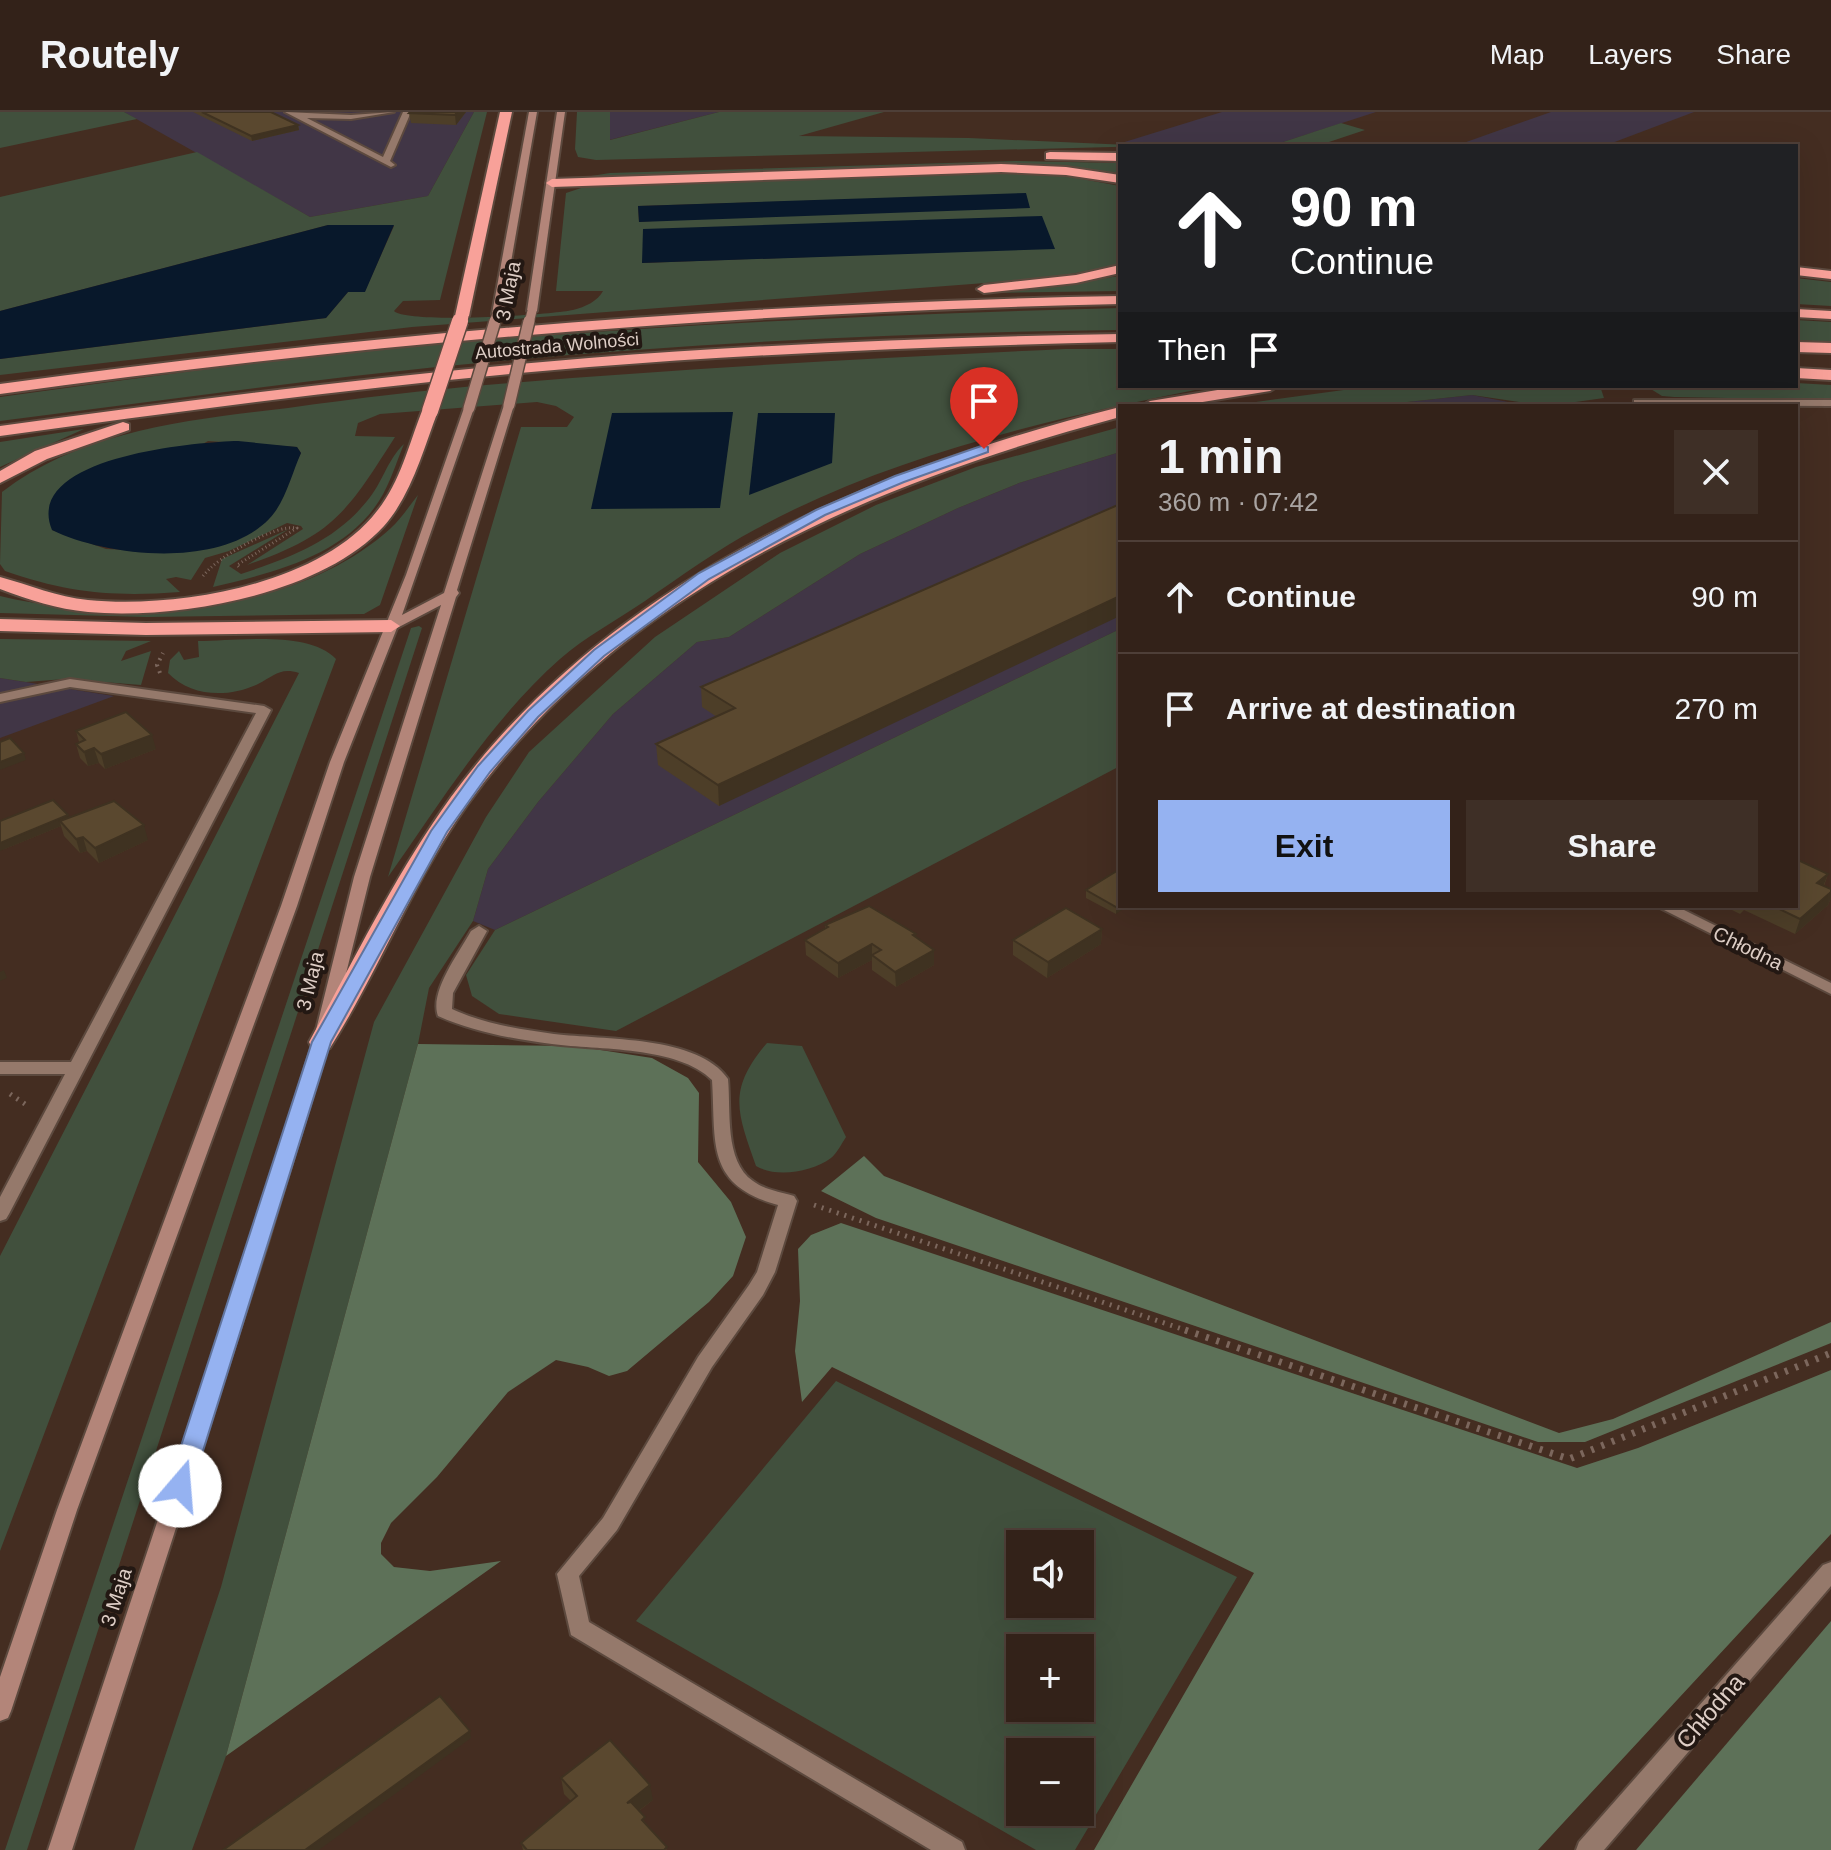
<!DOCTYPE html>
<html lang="en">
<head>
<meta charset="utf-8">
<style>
	:root { --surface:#332219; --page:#3e2f26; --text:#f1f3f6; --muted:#a9a4a2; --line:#4e3f38; --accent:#95b2f1 }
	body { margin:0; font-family:Arial,sans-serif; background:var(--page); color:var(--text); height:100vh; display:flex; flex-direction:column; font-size:30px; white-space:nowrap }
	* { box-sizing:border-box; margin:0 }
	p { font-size:26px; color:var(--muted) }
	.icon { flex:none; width:44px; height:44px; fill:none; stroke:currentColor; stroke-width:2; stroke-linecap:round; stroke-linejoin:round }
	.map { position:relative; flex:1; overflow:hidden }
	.sheet { position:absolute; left:1118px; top:292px; width:680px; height:504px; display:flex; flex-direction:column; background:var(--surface); border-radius:0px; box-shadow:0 8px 32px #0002,0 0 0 2px var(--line) }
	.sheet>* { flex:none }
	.top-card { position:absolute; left:1118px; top:32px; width:680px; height:244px; border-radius:0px; box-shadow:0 8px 32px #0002,0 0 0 2px var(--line); background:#202124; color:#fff; overflow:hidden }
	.controls { position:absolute; left:1006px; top:1418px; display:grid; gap:16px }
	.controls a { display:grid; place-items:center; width:88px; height:88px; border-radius:0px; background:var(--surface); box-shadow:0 8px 32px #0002,0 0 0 2px var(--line); font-size:40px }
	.pin { position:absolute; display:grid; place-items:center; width:68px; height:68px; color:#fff; margin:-82px -34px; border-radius:50% 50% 50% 0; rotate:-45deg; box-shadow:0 0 8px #0007 }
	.pin .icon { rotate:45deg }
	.me { position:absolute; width:88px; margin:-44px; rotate:18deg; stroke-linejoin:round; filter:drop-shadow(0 0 6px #0008) }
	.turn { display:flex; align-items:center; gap:28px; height:168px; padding:0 40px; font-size:36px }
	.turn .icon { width:104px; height:104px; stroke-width:2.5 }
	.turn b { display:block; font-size:56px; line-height:68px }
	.then { display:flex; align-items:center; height:76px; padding:0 40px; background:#0003; gap:16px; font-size:30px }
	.round { display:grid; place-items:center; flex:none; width:84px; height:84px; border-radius:0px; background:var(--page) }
	.overview { display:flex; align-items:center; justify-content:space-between; height:136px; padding:0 40px }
	h1 { font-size:48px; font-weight:700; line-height:60px }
	.primary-button { display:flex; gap:16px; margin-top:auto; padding:16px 40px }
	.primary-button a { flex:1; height:92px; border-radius:0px; background:var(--accent); color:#111; font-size:32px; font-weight:700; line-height:92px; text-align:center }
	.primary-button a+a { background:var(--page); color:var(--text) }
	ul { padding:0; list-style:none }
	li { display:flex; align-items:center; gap:24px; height:112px; padding:0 40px; border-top:2px solid var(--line) }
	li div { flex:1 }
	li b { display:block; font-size:30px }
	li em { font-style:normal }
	header { display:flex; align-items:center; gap:48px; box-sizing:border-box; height:112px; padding:0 40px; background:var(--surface); border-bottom:2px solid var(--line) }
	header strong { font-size:38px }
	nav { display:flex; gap:44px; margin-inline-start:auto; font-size:28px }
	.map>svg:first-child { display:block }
	.industrial { fill:#413646 }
	.green { fill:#41503d; fill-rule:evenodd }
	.forest { fill:#5d7158 }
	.water { fill:#08182b }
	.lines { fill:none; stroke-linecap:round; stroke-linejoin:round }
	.lane-casing { stroke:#5c493e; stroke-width:4 }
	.street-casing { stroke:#5c493e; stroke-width:4 }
	.secondary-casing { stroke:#5c493e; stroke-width:4 }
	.highway-casing { stroke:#5c493e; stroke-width:4 }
	.path-far3 { stroke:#7c675d; stroke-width:3; stroke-dasharray:1 3; stroke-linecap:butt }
	.path-far2 { stroke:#7c675d; stroke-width:4; stroke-dasharray:2 5; stroke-linecap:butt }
	.path-far1 { stroke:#7c675d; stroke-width:5; stroke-dasharray:2 6; stroke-linecap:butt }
	.path { stroke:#7c675d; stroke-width:7; stroke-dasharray:3 8; stroke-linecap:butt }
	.lane { fill:#95796b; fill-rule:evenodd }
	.street { fill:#95796b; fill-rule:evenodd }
	.secondary { fill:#b38579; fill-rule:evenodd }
	.highway { fill:#f8a199; fill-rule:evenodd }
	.secondary-bridge-far1-casing { stroke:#5c493e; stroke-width:11; stroke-linecap:butt }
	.secondary-bridge-casing { stroke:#5c493e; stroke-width:14; stroke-linecap:butt }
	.highway-bridge-far1-casing { stroke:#5c493e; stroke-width:15; stroke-linecap:butt }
	.highway-bridge-casing { stroke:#5c493e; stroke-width:19; stroke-linecap:butt }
	.secondary-bridge-far1 { stroke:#b38579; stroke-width:9 }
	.secondary-bridge { stroke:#b38579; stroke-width:11 }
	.highway-bridge-far1 { stroke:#f8a199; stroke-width:13 }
	.highway-bridge { stroke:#f8a199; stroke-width:16 }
	.wall { fill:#4d3e28 }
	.shaded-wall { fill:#3f3221 }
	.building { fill:#5a482f; stroke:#3f3221; stroke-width:2 }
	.route { fill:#95b2f1; stroke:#61749d; stroke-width:2 }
	.labels { text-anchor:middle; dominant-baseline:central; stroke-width:8; stroke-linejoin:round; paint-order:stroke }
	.far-street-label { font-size:18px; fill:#decec6; stroke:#231813 }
	.street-label { font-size:20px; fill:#decec6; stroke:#231813 }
	.near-street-label { font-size:24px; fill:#decec6; stroke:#231813 }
</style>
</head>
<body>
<header>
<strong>Routely</strong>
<nav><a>Map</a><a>Layers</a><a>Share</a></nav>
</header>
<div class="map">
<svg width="1831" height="1738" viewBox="0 0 1831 1738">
	<rect width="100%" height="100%" fill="#442d21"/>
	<g class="industrial">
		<polygon points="124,0 474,0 428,84 310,105"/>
		<polygon points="610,0 719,0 609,28"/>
		<polygon points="1222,0 1376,0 1271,34 1118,32"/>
		<polygon points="1551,0 1694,0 1604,34 1455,34"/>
		<polygon points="1472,283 1528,294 1370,294"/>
		<polygon points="1120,340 1120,517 495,818 473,809 488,757 538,690 613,602 697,530 729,525 860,442 958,396 1019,371"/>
		<polygon points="0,566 114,584 0,626"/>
	</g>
	<g class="green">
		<polygon points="0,0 124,0 137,7 0,36"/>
		<path d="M474,0H487L440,188L403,189L394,199C408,212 550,203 573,198C585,195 598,189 603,179H556L566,81L596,71L1003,60L1066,64L1120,74V153L1049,166L412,215L0,263V247L326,206L348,180L365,179L394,114L328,113L0,199V85L197,40L310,105L428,84ZM1026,82L639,110L638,94ZM643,118L1055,136L643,151Z"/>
		<polygon points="577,0 610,0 610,28 719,0 884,0 799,24 969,26 1151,34 596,48 578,45 575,37"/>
		<polygon points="1341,11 1365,18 1317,34 1271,34"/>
		<polygon points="1016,49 1120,51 1120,61 1028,53 585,65 610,61"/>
		<polygon points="1120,164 1120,179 987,181"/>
		<polygon points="1796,166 1831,170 1831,194 1796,192"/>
		<path d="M1120,196V218C865,221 607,235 354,264C236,278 118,294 0,309V285C134,267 268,247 402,235C641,214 880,202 1120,196Z"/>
		<polygon points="1796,208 1831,210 1831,230 1796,228"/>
		<path d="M1065,237H1120V274H1216C1062,304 895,341 756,417C717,438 681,464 645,489C617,508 585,525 560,547C491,608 441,690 388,765L521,315H567L574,305L556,294L537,290L380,302L358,311L355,324L395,325C347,400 334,423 247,453L303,417L301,414L287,411L229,439L205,446L191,468L176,465L166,467L180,480C114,485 68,481 5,459L0,452L2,380C83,318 189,308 288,296C358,286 427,278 498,272C687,256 876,246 1065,237ZM208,329L297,335L301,341L268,408L175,440L106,437L52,418Z"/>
		<polygon points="1796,271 1831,273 1831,288 1674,285 1662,284 1646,274"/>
		<polygon points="1373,274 1600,274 1604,286 1547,294 1472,283 1370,294 1227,294"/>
		<polygon points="1120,315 1120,340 1019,371 958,396 860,442 729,525 697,530 613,602 538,690 488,757 473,809 429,876 418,932 226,1644 192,1738 134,1738 221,1475 374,910 486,705 529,640 655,525 780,441 876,393 976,355"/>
		<polygon points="84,317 0,355 0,330"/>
		<path d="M404,332C396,351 390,372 379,389C344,444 272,461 213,475L222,447L289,417L229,454L241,462C289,446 334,430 367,389C382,372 387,348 404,332Z"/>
		<path d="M418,383L380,493L364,502L147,505L0,501V484C122,513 293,505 391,416C401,407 409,394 418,383Z"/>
		<polygon points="419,514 422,516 27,1738 5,1738 411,516"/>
		<polygon points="1120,517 1120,654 616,919 499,902 472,884 466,863 495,818"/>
		<polygon points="0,527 151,529 126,539 121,549 151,539 141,573 65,567 26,570 0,566"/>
		<path d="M198,529C236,529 309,518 336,547L0,1439V1144L299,561C280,555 274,564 258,572C228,586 191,585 168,561L170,548L179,539L184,548L199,545Z"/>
		<path d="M767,931L802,934L846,1025C842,1031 837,1041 831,1046C812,1060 776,1066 756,1054C737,1000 727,978 767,931Z"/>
		<path d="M836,1269L1237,1465L1075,1738H1036L636,1509ZM1020,1432H1080V1492H1020ZM1020,1536H1080V1596H1020ZM1020,1640H1080V1700H1020Z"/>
	</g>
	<g class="forest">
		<polygon points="418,932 575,934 652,946 688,966 699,981 698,1050 731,1090 746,1125 733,1164 709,1190 627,1259 609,1264 588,1255 556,1248 508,1280 437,1365 391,1411 381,1431 381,1442 394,1455 430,1459 501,1449 226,1644"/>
		<polygon points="864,1044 884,1064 954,1091 1559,1321 1613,1307 1831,1210 1831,1231 1585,1330 1538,1330 876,1106 821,1079"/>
		<polygon points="841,1111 1577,1356 1638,1336 1831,1258 1831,1422 1538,1738 1094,1738 1254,1461 832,1255 802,1290 795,1239 800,1189 798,1137 811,1123"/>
		<polygon points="1831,1509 1831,1738 1636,1738"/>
	</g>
	<g class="water">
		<polygon points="1026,81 1030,96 639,110 638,94"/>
		<polygon points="1042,104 1055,137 642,151 643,117"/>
		<polygon points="328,113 394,113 365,180 348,180 326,206 0,247 0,199"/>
		<polygon points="733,300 720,396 591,397 612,301"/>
		<polygon points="758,301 835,301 832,351 749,383"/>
		<path d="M238,329L297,335L301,341C292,361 285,391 269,407C221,457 107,445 52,418C22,345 194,330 238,329Z"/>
	</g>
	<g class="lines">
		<defs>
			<g id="lane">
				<polygon points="285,0 351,3 394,0 351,7 307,6 383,45 403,0 411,0 390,49 395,53 391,55"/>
				<polygon points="1634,288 1831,288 1831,294 1638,293 1634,292"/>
				<polygon points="70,567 264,594 271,598 9,1102 6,1107 0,1109 0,1085 65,962 0,962 0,950 71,950 256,601 70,575 0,590 0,582"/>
				<path d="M479,814L487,819L453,881L452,897C484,912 519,917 554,922C603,928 698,923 728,967C731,998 724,1049 753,1069C765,1078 780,1080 794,1084L797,1089L775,1160L763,1183L712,1255L617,1418L579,1464L589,1510L962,1730L965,1738H931L571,1523L557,1462L603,1406L698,1245L749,1173L757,1160L778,1093C705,1073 716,1031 712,968C678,934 598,938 552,932C513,927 474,920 438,904C429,880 459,841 471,819Z"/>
			</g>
			<g id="street">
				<polygon points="1656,794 1676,794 1831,871 1831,882"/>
				<polygon points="1831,1450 1831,1474 1604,1738 1576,1738 1579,1730 1823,1453"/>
			</g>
			<g id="secondary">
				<polygon points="529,0 537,0 502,202 497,205 492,202"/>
				<polygon points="557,0 565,0 537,199 532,202 527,199"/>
				<polygon points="509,290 514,293 457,478 459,481 456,485 370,765 329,930 266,1137 72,1738 48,1738 248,1137 313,930 354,765 441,493 397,516 344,650 297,794 77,1398 11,1599 8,1606 0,1609 0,1565 57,1398 281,794 330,650 406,463 464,296 469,293 474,296 402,503 444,481 504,293"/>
			</g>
			<g id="highway">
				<polygon points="500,0 512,0 469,204 462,208 455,204"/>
				<polygon points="1050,40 1120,41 1120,49 1046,47 1046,41"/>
				<polygon points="1001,52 1066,55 1120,63 1120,71 1066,63 1001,60 552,75 546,71 552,67"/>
				<polygon points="1120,153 1120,161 1076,171 984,181 977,177 984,173 1076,163"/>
				<polygon points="1796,155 1831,159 1831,167 1796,163"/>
				<path d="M1120,184V192C744,200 372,230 0,282V272C372,221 744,191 1120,184Z"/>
				<polygon points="1796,197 1831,199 1831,207 1796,205"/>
				<path d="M1120,222V230C943,234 765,241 589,255C392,271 196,297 0,324V314C196,287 392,262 589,246C765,232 943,225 1120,222Z"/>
				<polygon points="1796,230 1831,231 1831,241 1796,240"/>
				<polygon points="1796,256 1831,258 1831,268 1796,266"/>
				<polygon points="1242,274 1278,274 1270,279 1178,294 1142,294 1150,289"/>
				<path d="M430,294L438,299C423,338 412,382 384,414C321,483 177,508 88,500C57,497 29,488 0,477V465C30,473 57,485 88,488C176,497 320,473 377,399C400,371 409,332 422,299Z"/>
				<path d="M1120,295V305C870,372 623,476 467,693C413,769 380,857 330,936H312L309,930C354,848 396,761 451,685C611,467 866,359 1120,295Z"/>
				<polygon points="123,310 129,312 129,318 47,347 0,371 0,359 35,339"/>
				<polygon points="0,507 146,511 391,508 400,514 391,520 146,523 0,519"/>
			</g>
		</defs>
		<use href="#lane" class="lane-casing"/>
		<use href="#street" class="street-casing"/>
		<use href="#secondary" class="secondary-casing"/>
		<use href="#highway" class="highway-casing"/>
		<path class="path-far3" d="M203,464C217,445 275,412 297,416L237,453L240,456"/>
		<polyline class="path-far2" points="160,561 157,553 163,541"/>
		<g class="path-far1">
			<polyline points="10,982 28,994"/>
			<polyline points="814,1093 1191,1220"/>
		</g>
		<polyline class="path" points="1185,1218 1569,1347 1831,1241"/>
		<use href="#lane" class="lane"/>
		<use href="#street" class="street"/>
		<use href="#secondary" class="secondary"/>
		<use href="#highway" class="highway"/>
		<defs>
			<g id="secondary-bridge-far1">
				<polyline points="494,211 497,202"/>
				<polyline points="529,211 532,199"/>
			</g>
			<g id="secondary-bridge">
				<polyline points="509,293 529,209"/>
				<polyline points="469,296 495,209"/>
			</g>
			<polyline id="highway-bridge-far1" points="460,211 462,204"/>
			<polyline id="highway-bridge" points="430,299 460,209"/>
		</defs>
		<use href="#secondary-bridge-far1" class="secondary-bridge-far1-casing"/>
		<use href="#secondary-bridge" class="secondary-bridge-casing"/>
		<use href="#highway-bridge-far1" class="highway-bridge-far1-casing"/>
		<use href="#highway-bridge" class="highway-bridge-casing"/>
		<use href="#secondary-bridge-far1" class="secondary-bridge-far1"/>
		<use href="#secondary-bridge" class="secondary-bridge"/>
		<use href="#highway-bridge-far1" class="highway-bridge-far1"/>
		<use href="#highway-bridge" class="highway-bridge"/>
	</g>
	<g class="wall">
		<polygon points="193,0 271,0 298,13 299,18 252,29"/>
		<polygon points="410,0 466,0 456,13 411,11 409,1"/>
		<polygon points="1120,392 719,694 658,653 656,632 717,605 702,595 701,575"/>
		<polygon points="76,619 156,637 105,657 99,651 88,654 80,646 76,632 79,630"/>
		<polygon points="69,706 148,728 99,751 87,739 80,741 64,724 61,714 0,739"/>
		<polygon points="1120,757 1116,802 1086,786 1086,778"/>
		<polygon points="1828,762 1824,774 1831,777 1831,786 1828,793 1795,822 1744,798 1740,802 1724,794 1796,794"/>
		<polygon points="825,813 916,826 934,838 934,853 896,875 872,858 872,848 838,866 806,843 805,828 825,817"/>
		<polygon points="1102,817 1101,832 1047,866 1013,843 1013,828"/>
		<polygon points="561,1666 653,1688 639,1699 646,1713 667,1738 523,1738 521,1731 571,1689 564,1682"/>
	</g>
	<g class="shaded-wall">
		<polygon points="457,0 466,0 456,13 455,3"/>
		<polygon points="298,13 299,18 252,29 251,24"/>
		<polygon points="1120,484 1120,504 719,694 718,673"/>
		<polygon points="152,623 156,637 105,657 101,642"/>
		<polygon points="94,636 99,651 88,654 84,640"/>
		<polygon points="24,641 26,648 0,658 0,650"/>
		<polygon points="68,703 71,710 60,709 61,714 0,739 0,731"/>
		<polygon points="144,713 148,728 99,751 95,736"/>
		<polygon points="83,725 87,739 80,741 76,727"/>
		<polygon points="1828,762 1822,777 1817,771"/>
		<polygon points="1831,780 1831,786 1828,793 1795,822 1800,807"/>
		<polygon points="1120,792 1120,794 1128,794 1116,802 1116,795"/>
		<polygon points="1102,817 1101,832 1047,866 1048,850"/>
		<polygon points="872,832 872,848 838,866 838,851"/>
		<polygon points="934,838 934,853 896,875 895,860"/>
		<polygon points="4,858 7,866 0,869 0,860"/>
		<polygon points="470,1619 471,1626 319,1738 305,1738"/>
		<polygon points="650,1673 653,1688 629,1706 627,1691"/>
	</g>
	<g class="building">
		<polygon points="202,0 271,0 298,13 251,24"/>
		<polygon points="410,0 457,0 455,3 409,1"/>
		<polygon points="1120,392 1120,484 718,673 656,632 735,596 701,575"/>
		<polygon points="126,600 152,623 101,642 94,636 84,640 76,632 85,628 76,619"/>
		<polygon points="10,626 24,641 0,650 0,630"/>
		<polygon points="53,688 68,703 0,731 0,709"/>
		<polygon points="114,689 144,713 95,736 83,725 76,727 60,709"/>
		<polygon points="1796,747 1828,762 1817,771 1831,777 1831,780 1800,807 1773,794 1796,794"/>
		<polygon points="1120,757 1120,792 1116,795 1086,778"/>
		<polygon points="869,794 916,822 913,823 934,838 895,860 872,843 881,838 872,832 838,851 805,828 828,815 825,813"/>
		<polygon points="1066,796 1102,817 1048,850 1013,828"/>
		<polygon points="440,1584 470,1619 305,1738 223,1738"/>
		<polygon points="610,1628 650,1673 627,1691 631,1690 645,1705 642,1708 667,1735 664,1738 527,1738 521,1731 577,1684 561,1666"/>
	</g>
	<polygon class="route" points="984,333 988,335 988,340 904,370 825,403 709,467 604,544 538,605 490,660 447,720 331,930 192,1374 189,1380 180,1383 172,1380 168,1374 312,930 431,719 478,654 528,599 594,538 699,461 816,398 895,364"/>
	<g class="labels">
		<g class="far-street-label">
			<text transform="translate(557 234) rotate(-5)">Autostrada Wolności</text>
		</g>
		<g class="street-label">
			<text transform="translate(508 179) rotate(-79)">3 Maja</text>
			<text transform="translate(1748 836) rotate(26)">Chłodna</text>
			<text transform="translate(310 869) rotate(-76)">3 Maja</text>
			<text transform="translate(116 1485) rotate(-72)">3 Maja</text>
		</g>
		<g class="near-street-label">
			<text transform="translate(1710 1599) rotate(-49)">Chłodna</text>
		</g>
	</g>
</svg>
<div class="controls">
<a><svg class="icon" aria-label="sound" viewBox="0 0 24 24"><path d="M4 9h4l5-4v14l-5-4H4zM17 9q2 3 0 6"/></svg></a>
<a>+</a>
<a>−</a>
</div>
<div class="pin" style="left:984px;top:337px;background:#d93025"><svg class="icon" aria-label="arrive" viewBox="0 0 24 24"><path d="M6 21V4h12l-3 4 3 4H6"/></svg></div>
<svg class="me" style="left:180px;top:1374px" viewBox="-20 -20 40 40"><circle r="19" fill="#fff"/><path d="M0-13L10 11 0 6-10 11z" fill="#95b2f1"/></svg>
<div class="top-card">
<div class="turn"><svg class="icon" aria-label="ahead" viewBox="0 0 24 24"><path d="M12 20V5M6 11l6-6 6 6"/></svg><div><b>90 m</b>Continue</div></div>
<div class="then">Then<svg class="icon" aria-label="arrive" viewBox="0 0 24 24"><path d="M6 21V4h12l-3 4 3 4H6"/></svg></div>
</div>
<section class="sheet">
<div class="overview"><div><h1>1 min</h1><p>360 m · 07:42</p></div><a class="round"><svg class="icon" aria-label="close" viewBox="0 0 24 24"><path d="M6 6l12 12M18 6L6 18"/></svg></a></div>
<ul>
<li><svg class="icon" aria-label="ahead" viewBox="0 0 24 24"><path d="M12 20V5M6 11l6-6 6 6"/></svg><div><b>Continue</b></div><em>90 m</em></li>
<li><svg class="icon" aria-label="arrive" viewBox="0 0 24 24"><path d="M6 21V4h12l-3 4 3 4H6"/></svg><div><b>Arrive at destination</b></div><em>270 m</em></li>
</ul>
<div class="primary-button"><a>Exit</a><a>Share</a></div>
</section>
</div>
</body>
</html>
